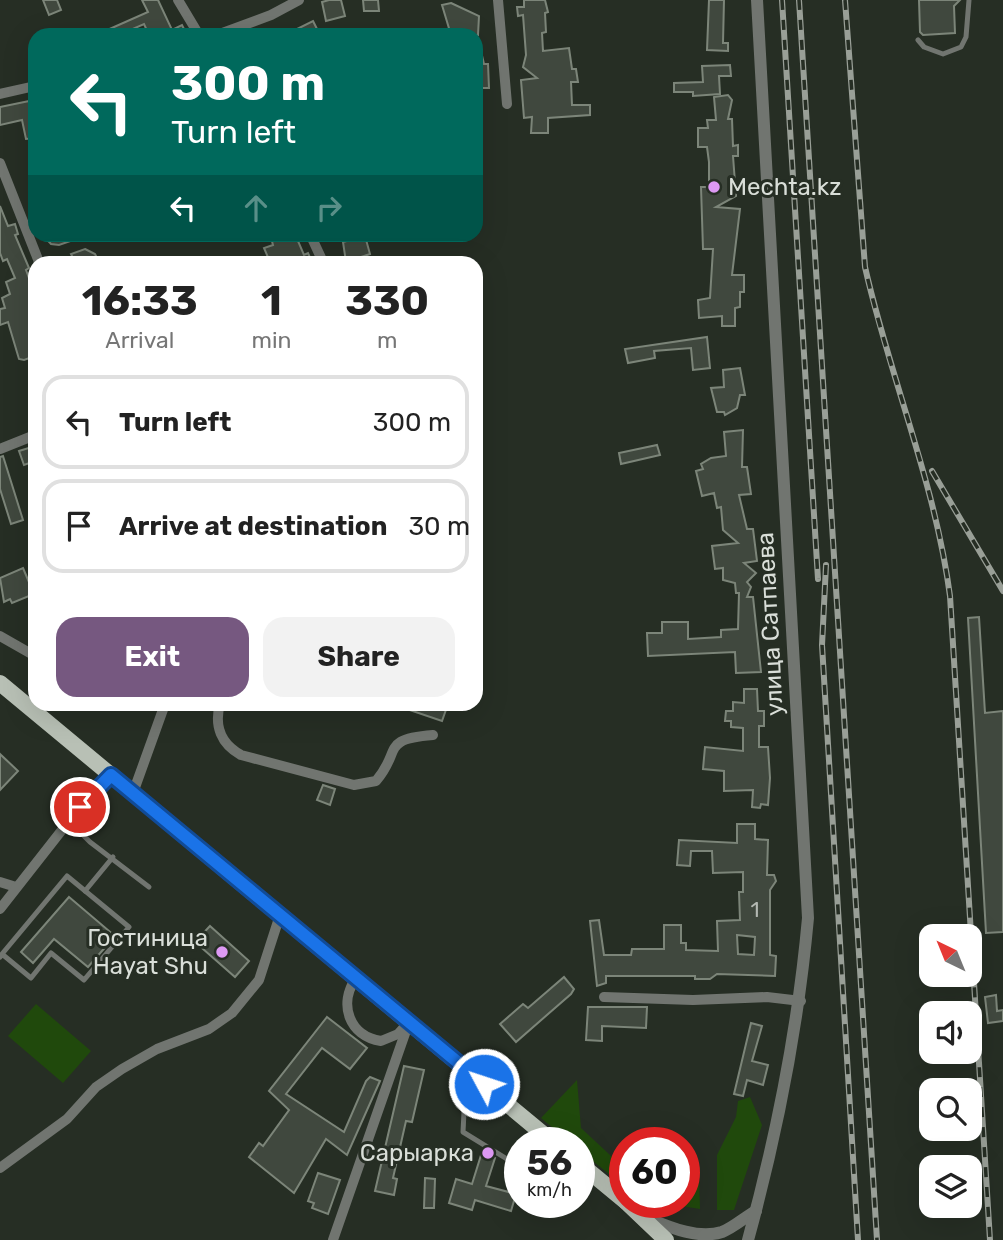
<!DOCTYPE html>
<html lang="en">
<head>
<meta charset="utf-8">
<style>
	:root { --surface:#fff; --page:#f2f2f2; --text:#222; --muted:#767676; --line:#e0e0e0; --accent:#765880 }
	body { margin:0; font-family:Rubik,sans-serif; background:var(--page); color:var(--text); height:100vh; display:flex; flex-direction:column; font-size:26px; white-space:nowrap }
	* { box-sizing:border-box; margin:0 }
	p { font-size:23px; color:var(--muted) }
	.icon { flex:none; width:38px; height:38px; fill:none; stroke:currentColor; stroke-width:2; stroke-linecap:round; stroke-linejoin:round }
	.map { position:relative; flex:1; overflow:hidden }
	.drawer { position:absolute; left:28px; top:256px; width:455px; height:455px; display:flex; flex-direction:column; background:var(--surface); border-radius:21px; box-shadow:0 7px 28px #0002 }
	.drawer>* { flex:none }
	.banner { position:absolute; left:28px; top:28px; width:455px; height:214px; border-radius:21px; box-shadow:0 7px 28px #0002; background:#00695c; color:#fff; overflow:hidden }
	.needle { width:46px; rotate:317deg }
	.tools { position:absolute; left:919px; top:924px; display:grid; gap:14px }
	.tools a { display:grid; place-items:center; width:63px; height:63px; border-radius:14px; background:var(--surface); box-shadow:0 7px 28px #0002; font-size:35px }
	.speed { position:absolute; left:504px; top:1127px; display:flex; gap:14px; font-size:35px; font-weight:700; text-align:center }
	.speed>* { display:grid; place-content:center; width:91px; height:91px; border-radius:50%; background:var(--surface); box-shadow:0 7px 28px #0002; line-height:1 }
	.speed small { font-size:18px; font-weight:400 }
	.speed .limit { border:10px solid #d22; background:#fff; color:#111 }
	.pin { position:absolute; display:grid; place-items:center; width:60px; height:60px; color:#fff; margin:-30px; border:4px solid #fff; border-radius:50%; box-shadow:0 2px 7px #0007 }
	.me { position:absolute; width:77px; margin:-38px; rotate:310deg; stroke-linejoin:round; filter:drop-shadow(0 0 5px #0008) }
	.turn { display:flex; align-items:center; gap:24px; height:147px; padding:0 28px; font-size:32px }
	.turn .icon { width:91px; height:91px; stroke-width:2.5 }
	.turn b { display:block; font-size:49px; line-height:60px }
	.lanes { display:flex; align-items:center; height:66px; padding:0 28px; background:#0003; justify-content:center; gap:35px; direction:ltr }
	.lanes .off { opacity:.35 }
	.eta { display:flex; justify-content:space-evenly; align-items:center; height:119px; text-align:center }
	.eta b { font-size:42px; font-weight:700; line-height:49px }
	.button { display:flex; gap:14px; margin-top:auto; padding:14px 28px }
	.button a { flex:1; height:80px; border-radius:21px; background:var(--accent); color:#fff; font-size:28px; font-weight:700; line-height:80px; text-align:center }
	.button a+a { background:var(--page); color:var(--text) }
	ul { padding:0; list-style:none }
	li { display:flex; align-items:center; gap:21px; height:94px; margin:0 14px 10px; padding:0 14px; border:4px solid var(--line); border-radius:21px }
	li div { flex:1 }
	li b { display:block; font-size:26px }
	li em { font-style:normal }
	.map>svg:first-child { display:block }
	.green { fill:#20490c }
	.building { fill:#40483e; stroke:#7c8579; stroke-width:2; fill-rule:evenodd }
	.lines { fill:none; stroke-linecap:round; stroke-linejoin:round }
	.service { stroke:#717570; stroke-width:5 }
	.minor { stroke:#717570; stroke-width:10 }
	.tertiary { stroke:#717570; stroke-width:12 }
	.primary { stroke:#b8c0b5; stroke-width:16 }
	.rail-casing { stroke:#999f97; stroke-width:6 }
	.rail { stroke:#262e24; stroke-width:3.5; stroke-dasharray:10; stroke-linecap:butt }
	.route-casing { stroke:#114b97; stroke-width:18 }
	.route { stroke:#1a73e8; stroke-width:12 }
	.poi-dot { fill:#dd99f3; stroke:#262e24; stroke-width:2.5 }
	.labels { text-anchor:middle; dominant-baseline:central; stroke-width:6; stroke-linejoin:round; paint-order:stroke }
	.number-label { font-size:21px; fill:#b3b8b2 }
	.poi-label { font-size:24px; fill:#d9ded8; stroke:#262e24; text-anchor:end }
	.street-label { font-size:24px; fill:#d9ded8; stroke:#262e24 }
</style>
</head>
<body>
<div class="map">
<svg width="1003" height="1240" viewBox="0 0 1003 1240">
	<rect width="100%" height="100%" fill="#262e24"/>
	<g class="green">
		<polygon points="36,1004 91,1051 63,1083 8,1036"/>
		<polygon points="577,1080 581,1128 625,1169 625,1187 579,1150 579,1143 571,1143 541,1118"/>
		<polygon points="750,1097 762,1125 734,1210 717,1210 717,1155 736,1117 738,1101"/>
		<polygon points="699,1172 700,1209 655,1202 684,1202 684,1178"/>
	</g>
	<g class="building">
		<polygon points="43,0 57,0 61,10 49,15"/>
		<polygon points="142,0 158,0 172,30 182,25 187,35 149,35 144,24 119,35 96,35 148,12"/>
		<polygon points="329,0 341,0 345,16 326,21 322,2"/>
		<polygon points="363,0 378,0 379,11 364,11"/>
		<polygon points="524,0 545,0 548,12 545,13 546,32 542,33 543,51 569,48 572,69 576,69 578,82 571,82 572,105 590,105 590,115 548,118 548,133 531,133 532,117 524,118 521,80 537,78 523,67 526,55 523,15 518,16 517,7 524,7"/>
		<polygon points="709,0 724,0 723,43 728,43 728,51 707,50"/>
		<polygon points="919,0 960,0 954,6 955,33 923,35 920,32"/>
		<polygon points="451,3 479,16 478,35 451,35 442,5"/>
		<polygon points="313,21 320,35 285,35"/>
		<polygon points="476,47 480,47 484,64 488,64 489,88 476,88"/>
		<polygon points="730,65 731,76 719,76 720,94 693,96 693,92 674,92 674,83 703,82 702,66"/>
		<polygon points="728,95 732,100 728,119 732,119 733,146 738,145 738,156 733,156 736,196 716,207 740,209 732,275 744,275 744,292 740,292 740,307 735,308 735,326 722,326 722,316 699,318 698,300 710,298 713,249 703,249 701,187 709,187 709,162 707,147 698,147 698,128 708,128 707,120 716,120 714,97"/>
		<polygon points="34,100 35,138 26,139 22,120 0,125 0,107"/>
		<polygon points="0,206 8,226 15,224 18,234 15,235 29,268 26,270 32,286 35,285 35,356 24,360 19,359 8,322 0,325 0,309 5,308 2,298 10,294 6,282 15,278 7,259 3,261 0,253"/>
		<polygon points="42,234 84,234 85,236 59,245 51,244"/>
		<polygon points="270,234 295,234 304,255 308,253 312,262 270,262 264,248 273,245"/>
		<polygon points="365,236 370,254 346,262 343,242"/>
		<polygon points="85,249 95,254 99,262 75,262 71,254"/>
		<polygon points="707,337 710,368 693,370 691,348 654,351 655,358 628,363 625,349"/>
		<polygon points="740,368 745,395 740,395 737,408 725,415 724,412 717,412 711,388 724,387 723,370"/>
		<polygon points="743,430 742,467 747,467 751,494 739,495 747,529 753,529 757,561 744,563 756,573 747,582 751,587 747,597 753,597 761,672 736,673 735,652 648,656 647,633 662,633 662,622 688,622 688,639 721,637 721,630 738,629 739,593 736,593 735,583 723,580 723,568 715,569 712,546 738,543 723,530 721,507 717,508 714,493 702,496 696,471 703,469 701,464 711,458 726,456 724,432"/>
		<polygon points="657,445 660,455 621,464 619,453"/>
		<polygon points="35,446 35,461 24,465 19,451"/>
		<polygon points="3,456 23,520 11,524 0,489 0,457"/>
		<polygon points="23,568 34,594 12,603 10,599 4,602 0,578"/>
		<polygon points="979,617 985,713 1003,711 1003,932 986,933 968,618"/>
		<polygon points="744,689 757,689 758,711 764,711 764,726 759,726 759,747 768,747 770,778 768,805 761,804 760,808 752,807 753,790 724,791 724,771 703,769 705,747 743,751 743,728 731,727 731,721 725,721 726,711 733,711 733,702 744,703"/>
		<polygon points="392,704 448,704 442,721"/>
		<polygon points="0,754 18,771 0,790"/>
		<polygon points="323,785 335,789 330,805 317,800"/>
		<path d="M737,824H755V839L768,840L767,875H774L776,881L770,890V955L776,956L775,976L717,974L710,979H695V976H606V983L597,986L590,921L599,920L604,955H631L632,949H664V925H681V943H686V950L718,951L717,921L740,920L739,892H743V872L713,873L712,851H691L690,866L677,865L679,840L737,843ZM737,935L755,937L754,955L738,954Z"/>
		<polygon points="69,897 115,936 88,967 54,939 33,963 21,952"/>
		<polygon points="210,926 249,961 235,977 195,942"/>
		<polygon points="564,977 574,989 571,994 516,1042 500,1024 523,1004 528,1008"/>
		<polygon points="996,995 997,1011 1003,1010 1003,1021 988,1023 985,997"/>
		<polygon points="588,1007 647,1007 646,1028 602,1026 602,1041 586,1040"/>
		<polygon points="327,1017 367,1048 350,1069 322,1048 286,1094 344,1132 366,1081 370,1077 380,1081 347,1155 326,1139 294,1193 249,1157 259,1143 263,1146 289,1110 269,1091"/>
		<polygon points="751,1023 762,1026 752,1061 768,1065 763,1085 747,1080 743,1096 734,1094"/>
		<polygon points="404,1066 424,1070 412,1122 406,1121 393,1178 397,1179 394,1195 375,1191"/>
		<polygon points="482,1152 495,1158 486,1186 516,1194 511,1211 475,1200 472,1210 449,1203 456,1179 472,1184"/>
		<polygon points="318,1173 340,1180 328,1214 312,1208 314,1203 308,1201"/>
		<polygon points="425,1178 435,1179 434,1208 424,1208"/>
	</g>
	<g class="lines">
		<g class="service">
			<polyline points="918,40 924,47 943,54 961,47 966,37 969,0"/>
			<polyline points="69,821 90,842 149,887"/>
			<polyline points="85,891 113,857"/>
			<polyline points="0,957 2,954 67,876 129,927 84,980 51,953 31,978 2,954"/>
			<polyline points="466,1072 463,1132 520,1167"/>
		</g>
		<g class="minor">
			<polyline points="178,0 199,35"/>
			<polyline points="498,0 507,104"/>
			<polyline points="217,35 271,15 299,0"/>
			<polyline points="0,94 35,86"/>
			<polyline points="0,163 39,262"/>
			<polyline points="310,234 323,262"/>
			<polyline points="0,449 35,435"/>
			<polyline points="0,636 35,656"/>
			<path d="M220,704C214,726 221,744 241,755L354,785L376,781C402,751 380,739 433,735"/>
			<polyline points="133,793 165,704"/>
			<polyline points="0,882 16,887"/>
			<polyline points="0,909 80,807 111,775"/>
			<path d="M356,978C338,1004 349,1036 381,1041L398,1034L407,1024"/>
			<polyline points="604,997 693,1000 767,997 801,1001"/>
			<polyline points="0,1168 67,1119 96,1087 122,1069 157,1049 209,1029 232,1013 259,980 280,915"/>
			<polyline points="333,1240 409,1022"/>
		</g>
		<g class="tertiary">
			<path d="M645,1217C667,1226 697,1240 722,1232C733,1228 745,1217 756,1211"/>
			<path d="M748,1240C777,1134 798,1028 808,918L757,0"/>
		</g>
		<g class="primary">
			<polyline points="0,683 554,1143"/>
			<polyline points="579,1163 625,1201"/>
			<polyline points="626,1202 666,1240"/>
		</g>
		<defs>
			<g id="rail">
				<polyline points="782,0 818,579"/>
				<polyline points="799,0 877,1240"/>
				<path d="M845,0L865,267C890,378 935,482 950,596L990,1240"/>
				<polyline points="932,471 1003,591"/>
				<polyline points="826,565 822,645 858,1240"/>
			</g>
		</defs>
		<use href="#rail" class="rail-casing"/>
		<use href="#rail" class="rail"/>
	</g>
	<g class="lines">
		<defs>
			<polyline id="route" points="80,807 111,775 484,1084"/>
		</defs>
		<use href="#route" class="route-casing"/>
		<use href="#route" class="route"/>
	</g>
	<g class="poi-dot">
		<circle cx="714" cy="187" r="7"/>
		<circle cx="222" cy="952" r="7"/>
		<circle cx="488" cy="1153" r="7"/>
	</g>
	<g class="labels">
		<g class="number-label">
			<text x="755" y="909">1</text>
		</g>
		<g class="poi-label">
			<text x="728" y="187" text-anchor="start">Mechta.kz</text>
			<text x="208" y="938">Гостиница<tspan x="208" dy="28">Hayat Shu</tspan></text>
			<text x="474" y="1153">Сарыарка</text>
		</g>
		<g class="street-label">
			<text transform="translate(770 624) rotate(-93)">улица Сатпаева</text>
		</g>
	</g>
</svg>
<div class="tools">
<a><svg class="needle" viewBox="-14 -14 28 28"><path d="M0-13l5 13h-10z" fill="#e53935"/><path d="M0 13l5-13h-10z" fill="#767676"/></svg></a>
<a><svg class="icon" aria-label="sound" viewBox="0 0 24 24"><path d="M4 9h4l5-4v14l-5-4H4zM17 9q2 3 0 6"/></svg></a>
<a><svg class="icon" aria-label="search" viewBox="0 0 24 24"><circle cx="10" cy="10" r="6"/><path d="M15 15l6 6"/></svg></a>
<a><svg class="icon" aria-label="layers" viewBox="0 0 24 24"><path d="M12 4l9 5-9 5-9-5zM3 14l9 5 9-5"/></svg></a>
</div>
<div class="speed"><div>56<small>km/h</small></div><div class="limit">60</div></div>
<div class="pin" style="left:80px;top:807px;background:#d93025"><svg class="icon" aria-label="arrive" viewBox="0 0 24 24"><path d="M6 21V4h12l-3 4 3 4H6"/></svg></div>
<svg class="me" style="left:484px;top:1084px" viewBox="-20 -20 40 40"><circle r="17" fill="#1a73e8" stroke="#fff" stroke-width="3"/><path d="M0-11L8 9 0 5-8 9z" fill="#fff"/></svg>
<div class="banner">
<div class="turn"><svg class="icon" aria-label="left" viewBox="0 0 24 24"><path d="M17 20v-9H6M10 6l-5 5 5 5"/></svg><div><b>300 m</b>Turn left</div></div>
<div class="lanes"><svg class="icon" aria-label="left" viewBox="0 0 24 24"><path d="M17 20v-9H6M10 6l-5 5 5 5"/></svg><svg class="icon off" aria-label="ahead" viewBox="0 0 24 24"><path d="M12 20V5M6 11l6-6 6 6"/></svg><svg class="icon off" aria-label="right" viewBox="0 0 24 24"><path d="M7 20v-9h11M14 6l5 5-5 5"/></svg></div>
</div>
<section class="drawer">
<div class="eta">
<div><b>16:33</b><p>Arrival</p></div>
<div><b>1</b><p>min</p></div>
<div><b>330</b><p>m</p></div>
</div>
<ul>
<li><svg class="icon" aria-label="left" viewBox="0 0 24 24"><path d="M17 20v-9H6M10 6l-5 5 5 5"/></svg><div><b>Turn left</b></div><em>300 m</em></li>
<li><svg class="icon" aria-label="arrive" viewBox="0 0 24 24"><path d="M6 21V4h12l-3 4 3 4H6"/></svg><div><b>Arrive at destination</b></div><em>30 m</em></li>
</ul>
<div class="button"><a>Exit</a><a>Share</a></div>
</section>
</div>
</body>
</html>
